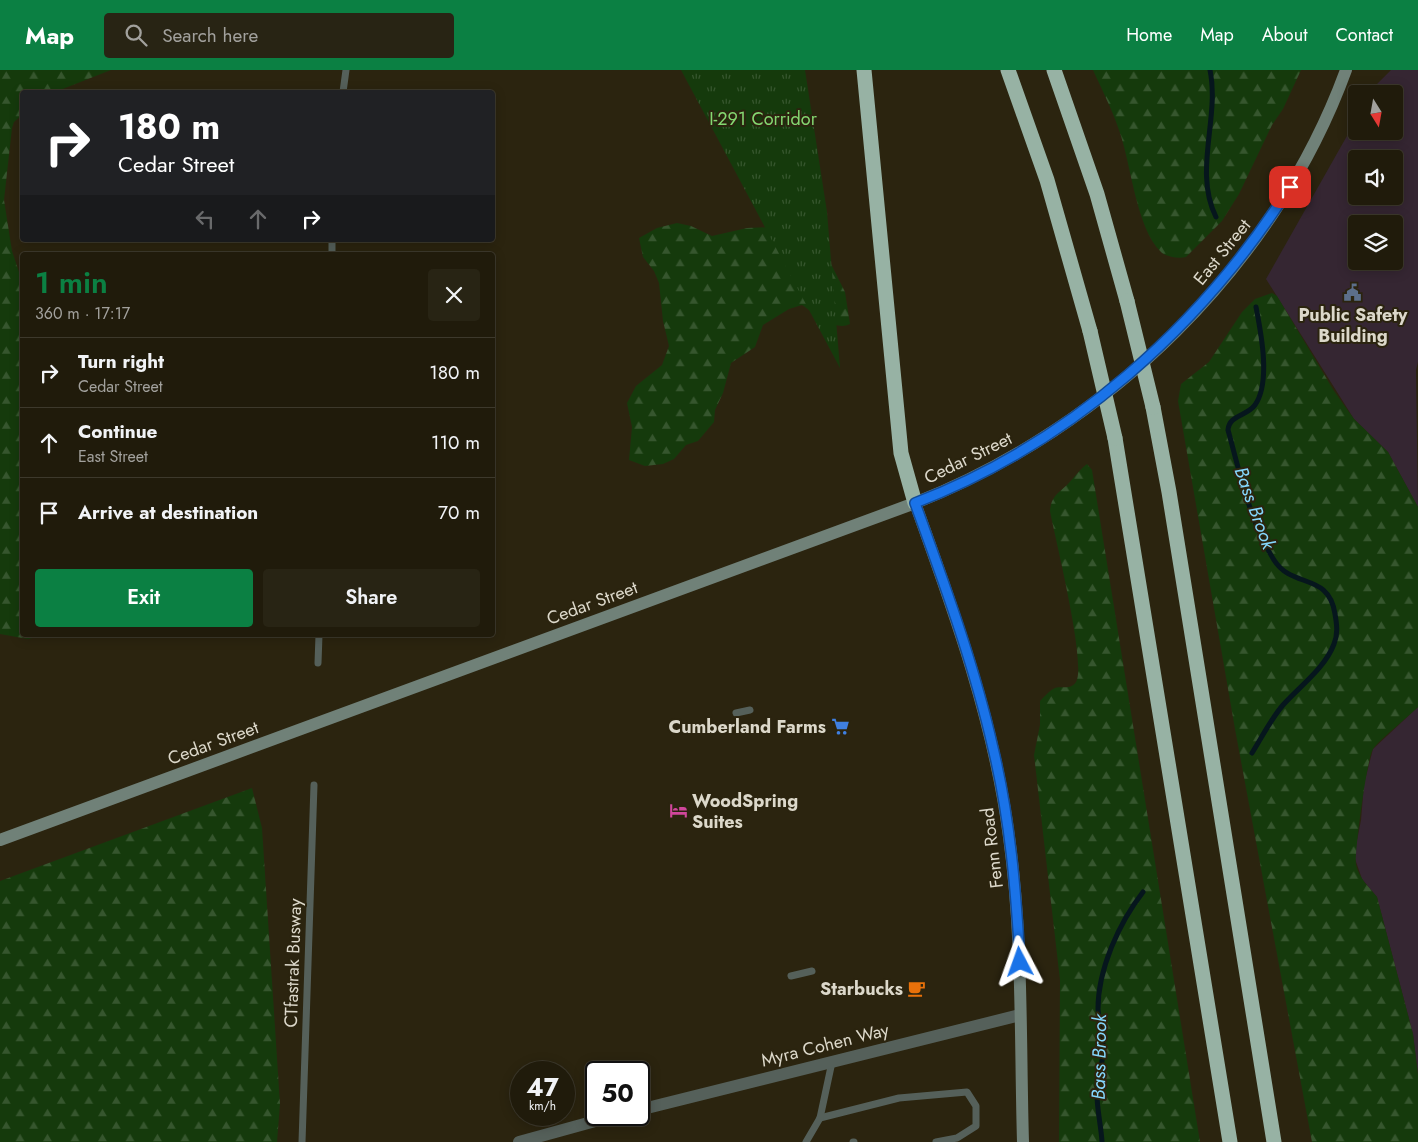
<!DOCTYPE html>
<html lang="en">
<head>
<meta charset="utf-8">
<style>
	:root { --surface:#201b0b; --page:#282414; --text:#f1f3f6; --muted:#a2a19d; --line:#3d392c; --accent:#0b8043 }
	body { margin:0; font-family:Jost,sans-serif; background:var(--page); color:var(--text); height:100vh; display:flex; flex-direction:column; font-size:19px; white-space:nowrap }
	* { box-sizing:border-box; margin:0 }
	p { font-size:16px; color:var(--muted) }
	.icon { flex:none; width:28px; height:28px; fill:none; stroke:currentColor; stroke-width:2; stroke-linecap:round; stroke-linejoin:round }
	.map { position:relative; flex:1; overflow:hidden }
	.side { position:absolute; left:20px; top:182px; width:475px; height:385px; display:flex; flex-direction:column; background:var(--surface); border-radius:5px; box-shadow:0 2px 12px #0003,0 0 0 1px var(--line) }
	.side>* { flex:none }
	.guide { position:absolute; left:20px; top:20px; width:475px; height:152px; border-radius:5px; box-shadow:0 2px 12px #0003,0 0 0 1px var(--line); background:#202124; color:#fff; overflow:hidden }
	.needle { width:32px; rotate:169deg }
	.controls { position:absolute; left:1348px; top:15px; display:grid; gap:10px }
	.controls a { display:grid; place-items:center; width:55px; height:55px; border-radius:5px; background:var(--surface); box-shadow:0 2px 12px #0003,0 0 0 1px var(--line); font-size:25px }
	.speed { position:absolute; left:510px; top:991px; display:flex; gap:10px; font-size:25px; font-weight:700; text-align:center }
	.speed>* { display:grid; place-content:center; width:65px; height:65px; border-radius:50%; background:var(--surface); box-shadow:0 2px 12px #0003,0 0 0 1px var(--line); line-height:1 }
	.speed small { font-size:12px; font-weight:400 }
	.speed .limit { border:2px solid #111; border-radius:8px; background:#fff; color:#111 }
	.pin { position:absolute; display:grid; place-items:center; width:42px; height:42px; color:#fff; margin:-21px; border-radius:10px; box-shadow:0 2px 8px #0006 }
	.me { position:absolute; width:55px; margin:-28px; rotate:356deg; stroke-linejoin:round; filter:drop-shadow(0 0 4px #0008) }
	.turn { display:flex; align-items:center; gap:18px; height:105px; padding:0 15px; font-size:22px }
	.turn .icon { width:65px; height:65px; stroke-width:2.5 }
	.turn b { display:block; font-size:35px; line-height:42px }
	.lanes { display:flex; align-items:center; height:48px; padding:0 15px; background:#0003; justify-content:center; gap:25px; direction:ltr }
	.lanes .off { opacity:.35 }
	.round { display:grid; place-items:center; flex:none; width:52px; height:52px; border-radius:5px; background:var(--page) }
	.overview { display:flex; align-items:center; justify-content:space-between; height:85px; padding:0 15px }
	h1 { font-size:30px; font-weight:600; line-height:38px; color:var(--accent) }
	.button { display:flex; gap:10px; margin-top:auto; padding:10px 15px }
	.button a { flex:1; height:58px; border-radius:5px; background:var(--accent); color:#fff; font-size:20px; font-weight:600; line-height:58px; text-align:center }
	.button a+a { background:var(--page); color:var(--text) }
	ul { padding:0; list-style:none }
	li { display:flex; align-items:center; gap:15px; height:70px; padding:0 15px; border-top:1px solid var(--line) }
	li div { flex:1 }
	li b { display:block; font-size:19px }
	li em { font-style:normal }
	header { display:flex; align-items:center; gap:30px; box-sizing:border-box; height:70px; padding:0 25px; background:var(--accent); color:#fff }
	header strong { font-size:24px }
	nav { display:flex; gap:28px; margin-inline-start:auto; font-size:18px }
	.search { width:350px; height:45px; background:var(--page); display:flex; align-items:center; gap:12px; box-sizing:border-box; padding:0 18px; border-radius:5px; color:var(--muted); font-size:19px }
	.map>svg:first-child { display:block }
	.education { fill:#352632; fill-rule:evenodd }
	.forest { fill:url(#forest-firs) }
	.park { fill:url(#park-tufts) }
	.lines { fill:none; stroke-linecap:round; stroke-linejoin:round }
	.stream { stroke:#06161d; stroke-width:5 }
	.lane { stroke:#55605a; stroke-width:7 }
	.street { stroke:#55605a; stroke-width:12 }
	.secondary { stroke:#708178; stroke-width:12 }
	.highway { stroke:#97b2a4; stroke-width:15 }
	.highway-bridge { stroke:#97b2a4; stroke-width:15 }
	.route-casing { stroke:#114b97; stroke-width:12 }
	.route { stroke:#1a73e8; stroke-width:9 }
	.labels { text-anchor:middle; dominant-baseline:central; stroke-width:4; stroke-linejoin:round; paint-order:stroke }
	.park-label { font-size:18px; fill:#84d871; stroke:#2b240f }
	.street-label { font-size:18px; fill:#dcd8ca; stroke:#2b240f }
	.poi-label { font-size:18px; font-weight:bold; fill:#dcd8ca; stroke:#2b240f; text-anchor:end }
	.water-label { font-size:19px; font-style:italic; fill:#85d7fd; stroke:#2b240f }
</style>
</head>
<body>
<header>
<strong>Map</strong>
<div class="search"><svg class="icon" aria-label="search" viewBox="0 0 24 24"><circle cx="10" cy="10" r="6"/><path d="M15 15l6 6"/></svg>Search here</div>
<nav><a>Home</a><a>Map</a><a>About</a><a>Contact</a></nav>
</header>
<div class="map">
<svg width="1418" height="1072" viewBox="0 0 1418 1072">
	<defs>
		<pattern id="forest-firs" width="22" height="20" patternUnits="userSpaceOnUse" patternTransform="scale(1.25)"><rect width="22" height="20" fill="#153a0c"/><path d="M5 1l3.5 6h-7zM16 11l3.5 6h-7z" fill="#36562e"/></pattern>
		<pattern id="park-tufts" width="24" height="20" patternUnits="userSpaceOnUse" patternTransform="scale(1.25)"><rect width="24" height="20" fill="#153a0c"/><path d="M3 7l-1-3M5 7V3M7 7l1-3M15 17l-1-3M17 17v-4M19 17l1-3" fill="none" stroke="#36562e"/></pattern>
	</defs>
	<rect width="100%" height="100%" fill="#2b240f"/>
	<g class="education">
		<path d="M1391,0H1418V292L1416,300L1418,437L1388,382L1354,349L1266,209L1356,50V61H1394V24H1371L1376,15ZM1356,89H1394V126H1356ZM1356,154H1394V191H1356Z"/>
		<polygon points="1418,637 1418,1005 1413,964 1377,827 1362,809 1354,786 1361,750 1364,714 1373,679"/>
	</g>
	<g class="forest">
		<polygon points="0,0 111,0 55,22 22,22 22,45 14,52 12,58 4,130 12,181 22,211 22,565 44,565 28,569 0,564"/>
		<path d="M1093,0H1301L1283,39L1272,55L1239,124L1222,151L1186,187C1179,189 1166,187 1161,182C1136,158 1131,93 1119,60C1112,39 1102,20 1093,0Z"/>
		<path d="M677,153L691,156L712,166L747,158L773,157L830,192L845,222L850,254C835,262 814,243 802,235L789,239L763,255L755,277L731,293L723,323L715,340L714,352L698,371L686,375L674,389L663,394L645,396L629,390L632,357L627,333L636,316L662,295L669,276L663,251L659,213L654,201L643,187L639,168L657,158Z"/>
		<path d="M1272,223L1277,226L1334,321L1354,349L1388,382L1418,437V637C1407,648 1380,669 1373,679C1367,687 1354,785 1356,795C1359,808 1369,817 1377,827L1413,964L1418,1005V1072H1312L1235,659L1178,331L1181,314L1209,292L1242,242L1255,229Z"/>
		<path d="M1087,394L1092,400L1200,1072H1059L1060,910L1034,685L1040,655V631C1044,627 1050,620 1055,618C1062,616 1071,620 1076,612C1087,595 1055,468 1050,441C1051,427 1057,424 1067,415C1074,408 1079,400 1087,394Z"/>
		<polygon points="252,718 262,758 280,1034 277,1072 0,1072 0,811"/>
	</g>
	<polygon class="park" points="681,0 805,0 827,142 840,298"/>
	<g class="lines">
		<g class="stream">
			<path d="M1210,0C1220,48 1193,101 1216,147"/>
			<path d="M1252,683C1262,667 1271,649 1283,635C1300,616 1325,598 1334,574C1338,564 1337,555 1335,544C1329,502 1292,519 1274,490C1250,452 1240,403 1228,360C1229,345 1247,346 1255,335C1271,312 1261,263 1256,237"/>
			<path d="M1102,1072C1101,1054 1096,1036 1097,1019C1098,1006 1103,993 1103,981C1104,966 1099,953 1098,939C1098,899 1119,853 1143,822"/>
		</g>
		<g class="lane">
			<polyline points="343,22 346,0"/>
			<polyline points="332,185 332,170"/>
			<polyline points="318,593 319,565"/>
			<polyline points="736,643 750,640"/>
			<polyline points="791,906 812,901"/>
			<polyline points="820,1048 899,1028 967,1022 976,1036 976,1056 957,1068 936,1072"/>
			<polyline points="302,1072 314,715"/>
			<polyline points="806,1072 820,1048 832,992"/>
			<polyline points="853,1072 854,1072"/>
		</g>
		<g class="street">
			<polyline points="639,1040 1020,945"/>
			<polyline points="519,1072 617,1045"/>
		</g>
		<g class="secondary">
			<path d="M915,433C954,541 994,651 1009,767C1023,868 1020,970 1023,1072"/>
			<path d="M0,770L915,433C1107,358 1275,195 1346,0"/>
		</g>
		<g class="highway">
			<polyline points="864,0 901,383 915,433"/>
			<polyline points="1008,0 1047,110 1090,261"/>
			<polyline points="1054,0 1097,124 1127,231"/>
			<polyline points="1153,337 1169,422 1274,1072"/>
			<polyline points="1115,368 1230,1072"/>
		</g>
		<g class="highway-bridge">
			<polyline points="1127,231 1153,337"/>
			<polyline points="1090,261 1115,368"/>
		</g>
	</g>
	<g class="lines">
		<defs>
			<path id="route" d="M1020,892C1016,820 1010,748 993,678C974,594 944,513 915,433C1071,373 1201,257 1290,117"/>
		</defs>
		<use href="#route" class="route-casing"/>
		<use href="#route" class="route"/>
	</g>
	<defs>
		<symbol id="civic-bare" viewBox="-9 -9 18 18"><path d="M-.6-6.5H3V-4.5H.6V-3L4-1V1h2V6H-6V1h2V-1L-.6-3ZM-1.2 2.5V6h2.4V2.5Z" fill="#5c6f8a" stroke="#2b240f" stroke-width="2.5" paint-order="stroke"/></symbol>
		<symbol id="supermarket-bare" viewBox="-9 -9 18 18"><path d="M-6-5.5h2.5l.6 2H6L4.5 2H-2.5L-4.4-4H-6ZM-1.5 3.2a1.3 1.3 0 1 0 .1 0ZM3 3.2a1.3 1.3 0 1 0 .1 0Z" fill="#3f7fe0" stroke="#2b240f" stroke-width="2.5" paint-order="stroke"/></symbol>
		<symbol id="hotel-bare" viewBox="-9 -9 18 18"><path d="M-6-4.5h1.5V1H6V5H4.5V3h-9V5H-6ZM-4 0a1.8 1.8 0 1 1 3.6 0ZM.5 0V-2.5h3Q6-2.5 6 0Z" fill="#d1479c" stroke="#2b240f" stroke-width="2.5" paint-order="stroke"/></symbol>
		<symbol id="cafe-bare" viewBox="-9 -9 18 18"><path d="M-5.5-4.5H6V0H3Q3 3.5 0 3.5H-2.5Q-5.5 3.5-5.5 0ZM3-3.2v2h1.7v-2ZM-6 4.5H4V6H-6Z" fill="#e8710a" stroke="#2b240f" stroke-width="2.5" paint-order="stroke"/></symbol>
	</defs>
	<g fill-rule="evenodd">
		<use href="#civic-bare" x="1340" y="210" width="25" height="25"/>
		<use href="#supermarket-bare" x="828" y="644" width="25" height="25"/>
		<use href="#hotel-bare" x="666" y="728" width="25" height="25"/>
		<use href="#cafe-bare" x="904" y="906" width="25" height="25"/>
	</g>
	<g class="labels">
		<g class="park-label">
			<text x="763" y="49">I-291 Corridor</text>
		</g>
		<g class="street-label">
			<text transform="translate(1222 182) rotate(-51)">East Street</text>
			<text transform="translate(968 388) rotate(-26)">Cedar Street</text>
			<text transform="translate(592 533) rotate(-20)">Cedar Street</text>
			<text transform="translate(213 673) rotate(-20)">Cedar Street</text>
			<text transform="translate(992 778) rotate(-97)">Fenn Road</text>
			<text transform="translate(293 893) rotate(-88)">CTfastrak Busway</text>
			<text transform="translate(825 975) rotate(-14)">Myra Cohen Way</text>
		</g>
		<g class="poi-label">
			<text x="1353" y="245" text-anchor="middle">Public Safety<tspan x="1353" dy="21">Building</tspan></text>
			<text x="826" y="657">Cumberland Farms</text>
			<text x="692" y="731" text-anchor="start">WoodSpring<tspan x="692" dy="21">Suites</tspan></text>
			<text x="903" y="919">Starbucks</text>
		</g>
		<g class="water-label">
			<text transform="translate(1255 438) rotate(70)">Bass Brook</text>
			<text transform="translate(1099 987) rotate(-89)">Bass Brook</text>
		</g>
	</g>
</svg>
<div class="controls">
<a><svg class="needle" viewBox="-14 -14 28 28"><path d="M0-13l5 13h-10z" fill="#e53935"/><path d="M0 13l5-13h-10z" fill="#a2a19d"/></svg></a>
<a><svg class="icon" aria-label="sound" viewBox="0 0 24 24"><path d="M4 9h4l5-4v14l-5-4H4zM17 9q2 3 0 6"/></svg></a>
<a><svg class="icon" aria-label="layers" viewBox="0 0 24 24"><path d="M12 4l9 5-9 5-9-5zM3 14l9 5 9-5"/></svg></a>
</div>
<div class="speed"><div>47<small>km/h</small></div><div class="limit">50</div></div>
<div class="pin" style="left:1290px;top:117px;background:#d93025"><svg class="icon" aria-label="arrive" viewBox="0 0 24 24"><path d="M6 21V4h12l-3 4 3 4H6"/></svg></div>
<svg class="me" style="left:1020px;top:892px" viewBox="-20 -20 40 40"><path d="M0-17L14 15 0 8-14 15z" fill="#1a73e8" stroke="#fff" stroke-width="4"/></svg>
<div class="guide">
<div class="turn"><svg class="icon" aria-label="right" viewBox="0 0 24 24"><path d="M7 20v-9h11M14 6l5 5-5 5"/></svg><div><b>180 m</b>Cedar Street</div></div>
<div class="lanes"><svg class="icon off" aria-label="left" viewBox="0 0 24 24"><path d="M17 20v-9H6M10 6l-5 5 5 5"/></svg><svg class="icon off" aria-label="ahead" viewBox="0 0 24 24"><path d="M12 20V5M6 11l6-6 6 6"/></svg><svg class="icon" aria-label="right" viewBox="0 0 24 24"><path d="M7 20v-9h11M14 6l5 5-5 5"/></svg></div>
</div>
<section class="side">
<div class="overview"><div><h1>1 min</h1><p>360 m · 17:17</p></div><a class="round"><svg class="icon" aria-label="close" viewBox="0 0 24 24"><path d="M6 6l12 12M18 6L6 18"/></svg></a></div>
<ul>
<li><svg class="icon" aria-label="right" viewBox="0 0 24 24"><path d="M7 20v-9h11M14 6l5 5-5 5"/></svg><div><b>Turn right</b><p>Cedar Street</p></div><em>180 m</em></li>
<li><svg class="icon" aria-label="ahead" viewBox="0 0 24 24"><path d="M12 20V5M6 11l6-6 6 6"/></svg><div><b>Continue</b><p>East Street</p></div><em>110 m</em></li>
<li><svg class="icon" aria-label="arrive" viewBox="0 0 24 24"><path d="M6 21V4h12l-3 4 3 4H6"/></svg><div><b>Arrive at destination</b></div><em>70 m</em></li>
</ul>
<div class="button"><a>Exit</a><a>Share</a></div>
</section>
</div>
</body>
</html>
